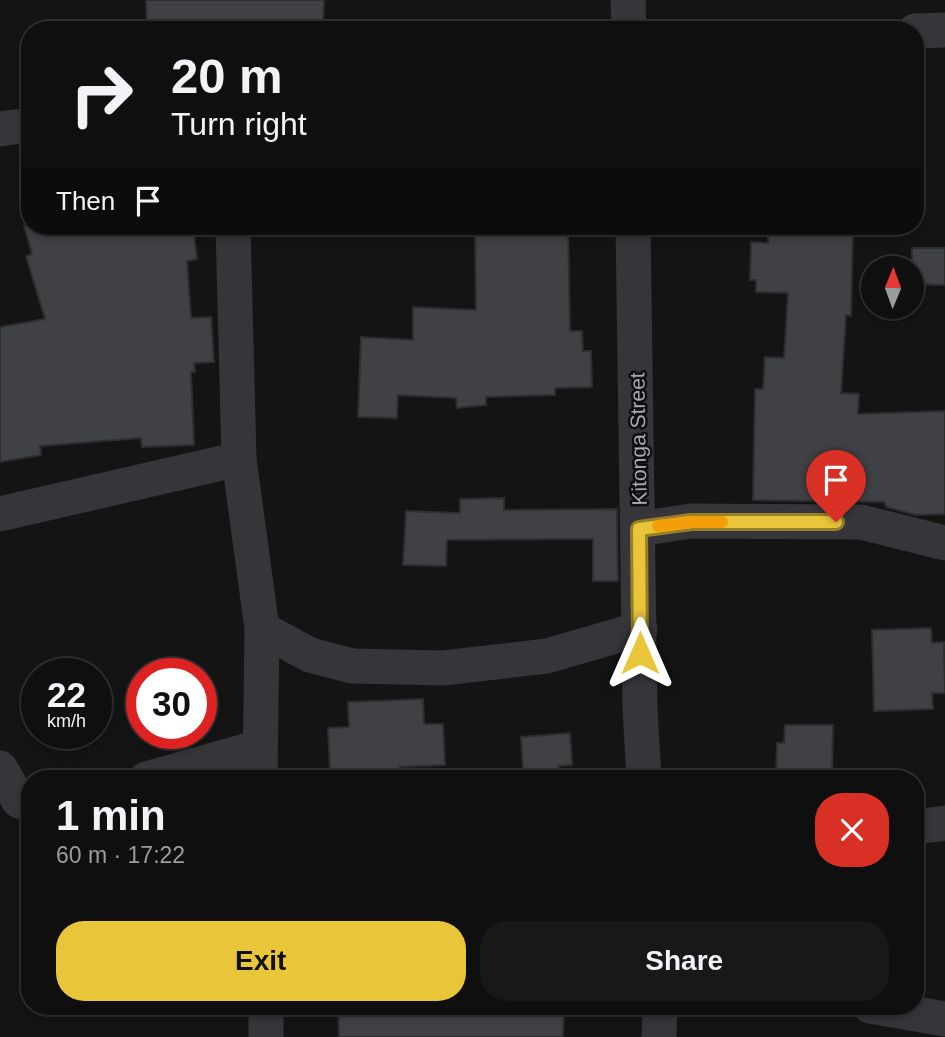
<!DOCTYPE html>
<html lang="en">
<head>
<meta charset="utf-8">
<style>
	:root { --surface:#0f0f10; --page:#181819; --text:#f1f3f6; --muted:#9b9c9f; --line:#2f2f30; --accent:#e8c539 }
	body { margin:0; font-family:Arial,sans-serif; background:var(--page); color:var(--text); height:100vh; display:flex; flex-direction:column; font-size:26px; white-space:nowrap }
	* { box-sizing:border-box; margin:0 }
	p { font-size:23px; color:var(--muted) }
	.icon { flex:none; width:38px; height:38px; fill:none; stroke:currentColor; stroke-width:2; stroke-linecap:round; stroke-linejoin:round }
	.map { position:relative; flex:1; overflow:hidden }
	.sheet { position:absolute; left:21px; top:770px; width:903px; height:245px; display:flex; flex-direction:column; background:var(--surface); border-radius:28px; box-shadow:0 4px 10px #0003,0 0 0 2px var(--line) }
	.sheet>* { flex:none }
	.banner { position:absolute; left:21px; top:21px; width:903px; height:214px; border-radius:28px; box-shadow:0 4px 10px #0003,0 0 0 2px var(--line); background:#0f0f10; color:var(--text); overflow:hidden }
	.needle { width:46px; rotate:1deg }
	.tools { position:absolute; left:861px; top:256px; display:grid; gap:14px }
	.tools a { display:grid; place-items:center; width:63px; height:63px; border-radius:50%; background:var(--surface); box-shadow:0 4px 10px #0003,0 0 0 2px var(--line); font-size:35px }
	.speed { position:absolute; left:21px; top:658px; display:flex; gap:14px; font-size:35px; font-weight:700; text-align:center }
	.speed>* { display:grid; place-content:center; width:91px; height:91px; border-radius:50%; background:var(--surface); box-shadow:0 4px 10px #0003,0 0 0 2px var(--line); line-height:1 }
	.speed small { font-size:18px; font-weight:400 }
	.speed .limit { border:10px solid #d22; background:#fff; color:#111 }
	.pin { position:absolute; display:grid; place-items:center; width:60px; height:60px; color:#fff; margin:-72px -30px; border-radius:50% 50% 50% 0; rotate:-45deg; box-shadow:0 0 7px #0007 }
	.pin .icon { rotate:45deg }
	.me { position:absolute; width:77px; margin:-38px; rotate:0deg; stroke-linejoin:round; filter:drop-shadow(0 0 5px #0008) }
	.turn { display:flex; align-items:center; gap:24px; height:147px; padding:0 35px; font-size:32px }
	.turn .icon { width:91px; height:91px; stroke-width:2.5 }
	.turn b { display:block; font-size:49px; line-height:60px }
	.then { display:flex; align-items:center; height:66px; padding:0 35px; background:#0003; gap:14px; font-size:26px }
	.round { display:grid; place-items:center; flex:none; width:74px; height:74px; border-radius:28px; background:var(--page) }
	.head { display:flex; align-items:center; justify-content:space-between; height:119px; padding:0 35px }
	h1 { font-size:42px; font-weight:700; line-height:52px }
	.primary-button { display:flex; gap:14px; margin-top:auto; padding:14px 35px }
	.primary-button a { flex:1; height:80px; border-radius:28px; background:var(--accent); color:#111; font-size:28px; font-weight:700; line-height:80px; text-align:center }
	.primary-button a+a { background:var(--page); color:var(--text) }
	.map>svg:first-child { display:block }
	.building { fill:#404145; stroke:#2e2e31; stroke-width:2 }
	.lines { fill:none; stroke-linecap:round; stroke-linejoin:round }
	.street { stroke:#35353a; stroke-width:35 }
	.route-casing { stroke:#978025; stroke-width:18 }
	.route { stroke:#e8c539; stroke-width:12 }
	.slow { stroke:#f59e0b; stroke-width:12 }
	.labels { text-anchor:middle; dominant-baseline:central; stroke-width:5; stroke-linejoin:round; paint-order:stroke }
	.street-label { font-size:21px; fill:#a6a8b5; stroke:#0f0f10 }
</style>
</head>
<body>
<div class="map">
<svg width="945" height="1037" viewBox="0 0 945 1037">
	<rect width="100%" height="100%" fill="#141415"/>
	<g class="building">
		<polygon points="146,0 324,0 323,26 272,23 272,28 228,25 228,30 147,30"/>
		<polygon points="24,226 193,226 197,259 187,261 191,318 211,317 214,362 194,363 195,372 191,372 194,445 142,447 141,438 40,446 41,455 0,462 0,327 45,319 26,256 32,254"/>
		<polygon points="475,226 568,226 570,331 582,331 583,351 591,351 592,387 555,388 555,395 486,397 486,405 457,408 456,398 398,395 397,418 358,417 361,337 413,340 413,307 476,310"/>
		<polygon points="768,226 853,226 851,316 846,315 841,393 859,394 858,414 945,411 945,514 916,515 886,507 885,502 753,500 755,389 763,389 765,357 784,358 788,293 756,292 756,280 750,280 751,242 768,243"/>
		<polygon points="912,248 945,248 945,285 912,284"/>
		<polygon points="504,498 504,510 617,509 618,581 593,581 593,539 447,540 446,566 403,565 406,511 460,513 460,499"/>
		<polygon points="931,628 932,643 944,642 945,693 932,693 933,709 874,711 872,630"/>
		<polygon points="423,699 424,724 443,724 445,765 400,767 400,779 348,779 348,769 330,770 328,728 349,727 348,702"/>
		<polygon points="785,725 833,725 832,779 776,779 777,743 784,743"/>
		<polygon points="570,733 572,765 559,766 559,774 528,775 527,769 523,769 521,737"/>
		<polygon points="338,1006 400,1006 400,1010 475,1006 564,1006 563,1037 339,1037"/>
	</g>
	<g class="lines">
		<g class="street">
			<polyline points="628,0 629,30"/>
			<polyline points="915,31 945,30"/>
			<polyline points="0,129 30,125"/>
			<polyline points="233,226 239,459 262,629 260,779"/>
			<polyline points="633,226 640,708 644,779"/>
			<polyline points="0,514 239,459"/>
			<polyline points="639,529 691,521 861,522 945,543"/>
			<polyline points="262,629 310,655 352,666 443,668 547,656 640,629"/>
			<polyline points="0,768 19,801"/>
			<polyline points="146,779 259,747"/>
			<polyline points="915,827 945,823"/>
			<polyline points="870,1006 945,1019"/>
			<polyline points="266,1037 266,1006"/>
			<polyline points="659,1037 660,1006"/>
		</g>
	</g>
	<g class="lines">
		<defs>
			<polyline id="route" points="640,653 639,529 691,522 836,522"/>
		</defs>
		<use href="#route" class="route-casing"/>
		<use href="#route" class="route"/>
		<polyline class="slow" points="658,526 691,522 722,522"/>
	</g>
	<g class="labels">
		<g class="street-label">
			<text transform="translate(638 439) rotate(-91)">Kitonga Street</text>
		</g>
	</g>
</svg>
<div class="tools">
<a><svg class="needle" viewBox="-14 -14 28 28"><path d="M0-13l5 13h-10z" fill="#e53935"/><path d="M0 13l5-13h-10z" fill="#9b9c9f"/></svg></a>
</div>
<div class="speed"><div>22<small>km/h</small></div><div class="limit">30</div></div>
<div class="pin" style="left:836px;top:522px;background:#d93025"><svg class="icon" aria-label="arrive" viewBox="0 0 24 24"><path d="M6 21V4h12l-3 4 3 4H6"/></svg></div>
<svg class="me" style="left:640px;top:653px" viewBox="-20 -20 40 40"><path d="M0-17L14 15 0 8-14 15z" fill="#e8c539" stroke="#fff" stroke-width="4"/></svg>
<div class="banner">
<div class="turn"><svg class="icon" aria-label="right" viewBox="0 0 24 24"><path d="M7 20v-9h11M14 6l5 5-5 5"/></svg><div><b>20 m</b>Turn right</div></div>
<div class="then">Then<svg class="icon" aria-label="arrive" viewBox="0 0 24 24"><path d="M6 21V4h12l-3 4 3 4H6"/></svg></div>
</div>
<section class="sheet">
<div class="head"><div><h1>1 min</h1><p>60 m · 17:22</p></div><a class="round" style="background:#d93025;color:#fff"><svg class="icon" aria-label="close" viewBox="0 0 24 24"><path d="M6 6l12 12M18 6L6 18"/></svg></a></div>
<div class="primary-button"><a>Exit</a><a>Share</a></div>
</section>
</div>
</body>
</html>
